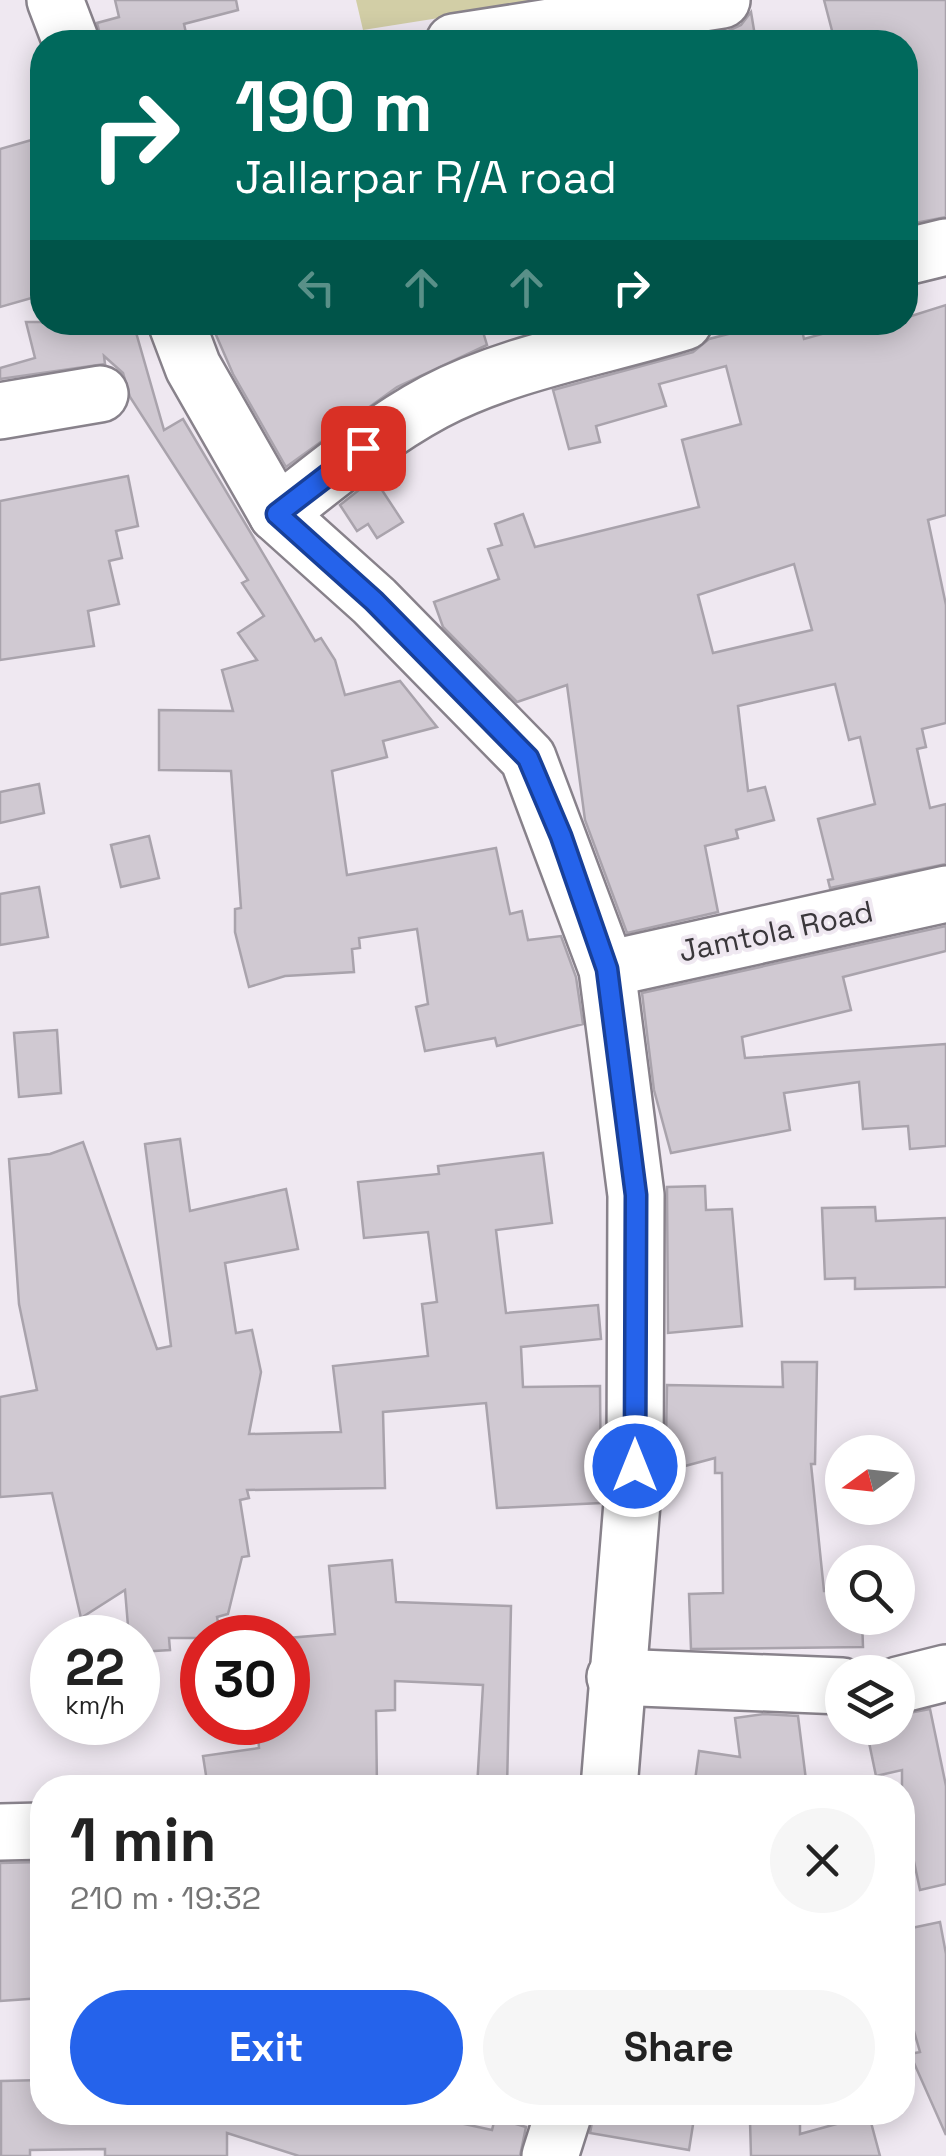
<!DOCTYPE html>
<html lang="en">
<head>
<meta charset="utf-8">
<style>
	:root { --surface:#fff; --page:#f6f6f6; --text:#222; --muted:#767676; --accent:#2563eb }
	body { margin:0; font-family:"Space Grotesk",sans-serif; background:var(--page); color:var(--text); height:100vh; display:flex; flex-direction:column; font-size:38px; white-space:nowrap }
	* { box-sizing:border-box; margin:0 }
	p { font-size:32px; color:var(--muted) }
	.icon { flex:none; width:55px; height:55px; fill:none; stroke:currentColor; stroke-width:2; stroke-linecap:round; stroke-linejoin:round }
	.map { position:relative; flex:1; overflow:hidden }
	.side { position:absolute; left:30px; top:1775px; width:885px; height:350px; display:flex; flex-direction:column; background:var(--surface); border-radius:40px; box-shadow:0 5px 25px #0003 }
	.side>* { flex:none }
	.banner { position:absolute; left:30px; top:30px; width:888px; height:305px; border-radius:40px; box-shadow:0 5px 25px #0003; background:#00695c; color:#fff; overflow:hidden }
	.needle { width:65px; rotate:255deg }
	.controls { position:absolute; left:825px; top:1435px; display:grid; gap:20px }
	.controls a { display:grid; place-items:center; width:90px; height:90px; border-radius:50%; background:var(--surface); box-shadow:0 5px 25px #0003; font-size:50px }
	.speed { position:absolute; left:30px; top:1615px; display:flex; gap:20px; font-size:50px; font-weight:700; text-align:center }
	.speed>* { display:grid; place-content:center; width:130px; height:130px; border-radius:50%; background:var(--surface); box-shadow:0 5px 25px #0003; line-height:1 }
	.speed small { font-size:25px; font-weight:400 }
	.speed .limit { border:15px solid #d22; background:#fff; color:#111 }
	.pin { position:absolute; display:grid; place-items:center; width:85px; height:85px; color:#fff; margin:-42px; border-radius:20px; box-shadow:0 5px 15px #0006 }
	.me { position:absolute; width:110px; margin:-55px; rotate:0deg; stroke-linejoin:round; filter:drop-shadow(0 0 8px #0008) }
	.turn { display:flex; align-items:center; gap:35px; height:210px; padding:0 40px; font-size:45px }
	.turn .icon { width:130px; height:130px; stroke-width:2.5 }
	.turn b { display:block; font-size:70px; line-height:85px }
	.lanes { display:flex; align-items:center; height:95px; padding:0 40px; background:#0003; justify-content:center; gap:50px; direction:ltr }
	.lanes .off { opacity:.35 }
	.round { display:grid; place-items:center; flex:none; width:105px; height:105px; border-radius:52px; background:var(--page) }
	.head { display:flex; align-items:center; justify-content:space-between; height:170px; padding:0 40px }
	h1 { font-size:60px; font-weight:700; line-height:75px }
	.button { display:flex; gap:20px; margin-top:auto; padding:20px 40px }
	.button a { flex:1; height:115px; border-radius:60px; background:var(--accent); color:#fff; font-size:40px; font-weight:700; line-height:115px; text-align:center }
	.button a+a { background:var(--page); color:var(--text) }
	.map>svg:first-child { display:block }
	.green { fill:#d2cea6 }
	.building { fill:#d0c9d2; stroke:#a9a3ac; stroke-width:2.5; fill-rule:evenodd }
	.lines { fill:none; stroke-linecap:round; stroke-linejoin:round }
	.minor-casing { stroke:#88828b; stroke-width:60 }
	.minor { stroke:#fff; stroke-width:55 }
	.route-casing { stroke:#184099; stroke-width:25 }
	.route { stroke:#2563eb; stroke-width:18 }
	.labels { text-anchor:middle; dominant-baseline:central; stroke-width:8; stroke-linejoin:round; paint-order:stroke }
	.street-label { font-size:30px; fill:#3a373b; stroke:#efe8f1 }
</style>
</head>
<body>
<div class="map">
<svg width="946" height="2156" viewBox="0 0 946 2156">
	<rect width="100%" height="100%" fill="#efe8f1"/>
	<polygon class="green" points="356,0 553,0 363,30"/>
	<g class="building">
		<polygon points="115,0 236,0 238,10 184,24 188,42 102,42 97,23 119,17"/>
		<polygon points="824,0 946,0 946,217 905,225 905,42 835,42"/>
		<polygon points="751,12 756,42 663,42 728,31 741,25"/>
		<polygon points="42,137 42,295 0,307 0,149"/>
		<path d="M946,305V515L928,520L946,605V723L922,729L926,747L917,749L930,808L946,804V864L830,888L828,880L833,879L818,819L875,804L860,737L849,740L835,684L738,706L748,791L765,787L774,820L736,830L738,838L705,846L718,912L627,933L585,820L567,685L517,702L443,627L434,602L499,579L488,549L502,545L495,524L523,514L535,547L699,507L682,440L741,424L726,366L659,384L666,406L596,426L600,442L569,449L553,390L693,352L709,339L775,322H800L804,339L854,325L856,333L905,322V318ZM794,564L812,630L713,653L698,595Z"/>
		<polygon points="26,322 133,322 164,430 183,419 315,641 321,638 335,660 345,695 400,681 437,727 383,741 387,757 332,771 347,875 496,848 510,914 522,911 528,940 561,936 576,977 583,1024 497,1046 495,1038 425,1051 416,1007 428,1004 417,929 359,938 360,948 352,949 354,972 285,976 249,987 235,932 235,909 241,908 231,771 159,770 159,710 233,711 222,670 257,660 238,633 264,616 242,583 248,580 130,397 123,373 104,356 105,364 0,379 0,368 35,358"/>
		<polygon points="233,322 480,322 487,345 397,387 286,467 233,374 213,328"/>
		<polygon points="128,476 138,526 116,531 122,558 109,561 119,604 88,611 94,646 0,660 0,501"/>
		<polygon points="374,478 403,522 377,538 368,524 357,531 340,505"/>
		<polygon points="39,784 44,813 0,823 0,792"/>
		<polygon points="149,836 159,878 121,887 111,845"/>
		<polygon points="39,887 48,937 0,945 0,894"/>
		<polygon points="946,926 946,951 843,977 851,1010 742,1037 745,1058 946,1044 946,1146 910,1149 908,1126 863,1129 859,1082 784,1093 790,1130 671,1153 654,1090 642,993"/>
		<polygon points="57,1030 61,1093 19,1097 14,1033"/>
		<polygon points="180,1139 190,1211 286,1189 298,1249 225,1263 236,1333 252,1330 261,1372 249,1434 341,1432 333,1366 428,1356 422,1304 437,1302 428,1232 364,1238 358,1182 439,1174 438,1166 543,1153 552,1223 496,1230 506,1313 598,1305 601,1339 521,1347 523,1387 600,1386 601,1503 497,1508 486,1403 383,1412 385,1488 247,1490 249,1498 240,1500 249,1556 242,1557 228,1614 217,1617 221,1638 169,1638 170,1650 138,1652 138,1638 129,1638 125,1590 81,1618 52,1493 0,1497 0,1397 37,1390 19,1304 9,1159 50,1154 83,1142 157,1349 171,1346 145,1144"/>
		<polygon points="705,1186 706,1210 732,1209 742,1326 668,1333 667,1187"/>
		<polygon points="875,1207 876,1221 946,1218 946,1287 855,1289 855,1278 825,1279 822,1208"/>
		<polygon points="782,1362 817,1362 815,1464 811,1464 824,1591 842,1591 842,1618 862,1618 863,1647 691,1649 689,1594 723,1593 722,1473 715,1473 715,1458 674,1469 666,1439 667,1385 783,1387"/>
		<polygon points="392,1560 396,1602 511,1606 507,1788 477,1788 483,1685 395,1681 395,1710 376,1711 377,1788 208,1788 203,1756 259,1748 257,1722 288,1722 288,1638 335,1634 329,1566"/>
		<polygon points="930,1709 946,1786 946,1884 920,1890 913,1857 902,1860 902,1770 876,1776 866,1728 898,1728 898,1715"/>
		<polygon points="764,1714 798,1716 807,1788 694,1788 699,1751 740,1757 735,1718"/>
		<polygon points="42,1862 42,1998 0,2001 0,1863"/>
		<polygon points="940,1922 946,1954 946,2135 910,2054 920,2052 902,1990 902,1976 911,1974 902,1930"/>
		<polygon points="42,2080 42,2112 409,2112 492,2130 495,2118 526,2127 520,2156 299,2156 227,2133 227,2156 105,2156 105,2149 30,2150 30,2156 1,2156 1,2081"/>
		<polygon points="594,2112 695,2112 689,2150 590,2133"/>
		<polygon points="869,2115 880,2156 751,2156 750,2121 800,2119 800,2134"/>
	</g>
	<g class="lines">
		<defs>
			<g id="minor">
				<polyline points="55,0 71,42"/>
				<polyline points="454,42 722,0"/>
				<polyline points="905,257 946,247"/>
				<polyline points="176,322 193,367 277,514 374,601 528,758 607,969 636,1195 635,1466 609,1788"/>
				<polyline points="0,411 100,394"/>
				<path d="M277,514C327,475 378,432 434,402C510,362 603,347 684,322"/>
				<polyline points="607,969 946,894"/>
				<polyline points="615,1677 842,1686"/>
				<polyline points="898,1685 946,1673"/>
				<polyline points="0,1832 42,1831"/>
				<polyline points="550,2156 564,2112"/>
			</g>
		</defs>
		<use href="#minor" class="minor-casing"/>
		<use href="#minor" class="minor"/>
	</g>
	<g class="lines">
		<defs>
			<polyline id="route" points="363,448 277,514 374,601 528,758 561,836 607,969 636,1195 635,1466"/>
		</defs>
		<use href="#route" class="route-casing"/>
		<use href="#route" class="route"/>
	</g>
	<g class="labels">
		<g class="street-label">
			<text transform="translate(776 931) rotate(-12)">Jamtola Road</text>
		</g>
	</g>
</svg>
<div class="controls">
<a><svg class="needle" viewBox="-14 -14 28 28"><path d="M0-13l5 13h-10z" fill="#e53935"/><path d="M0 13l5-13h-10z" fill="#767676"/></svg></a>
<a><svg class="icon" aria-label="search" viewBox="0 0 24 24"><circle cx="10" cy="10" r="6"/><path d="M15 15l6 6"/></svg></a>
<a><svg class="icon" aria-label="layers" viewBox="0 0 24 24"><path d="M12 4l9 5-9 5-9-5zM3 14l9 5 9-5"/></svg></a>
</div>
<div class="speed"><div>22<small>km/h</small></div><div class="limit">30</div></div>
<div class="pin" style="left:363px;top:448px;background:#d93025"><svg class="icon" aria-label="arrive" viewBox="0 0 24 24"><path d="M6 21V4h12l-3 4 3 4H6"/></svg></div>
<svg class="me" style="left:635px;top:1466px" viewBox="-20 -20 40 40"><circle r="17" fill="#2563eb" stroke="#fff" stroke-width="3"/><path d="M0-11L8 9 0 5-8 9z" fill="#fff"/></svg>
<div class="banner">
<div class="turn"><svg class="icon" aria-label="right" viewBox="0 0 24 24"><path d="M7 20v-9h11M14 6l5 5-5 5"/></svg><div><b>190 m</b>Jallarpar R/A road</div></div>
<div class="lanes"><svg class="icon off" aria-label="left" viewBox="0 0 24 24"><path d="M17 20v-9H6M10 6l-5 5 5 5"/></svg><svg class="icon off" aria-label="ahead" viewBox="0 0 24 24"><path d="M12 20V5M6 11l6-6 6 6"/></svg><svg class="icon off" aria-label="ahead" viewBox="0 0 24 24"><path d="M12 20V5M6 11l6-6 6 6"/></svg><svg class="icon" aria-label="right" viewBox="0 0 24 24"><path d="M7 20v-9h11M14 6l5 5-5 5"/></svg></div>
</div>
<section class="side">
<div class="head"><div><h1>1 min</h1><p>210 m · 19:32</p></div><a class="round"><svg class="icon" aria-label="close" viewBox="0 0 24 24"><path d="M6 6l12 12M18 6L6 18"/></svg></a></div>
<div class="button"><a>Exit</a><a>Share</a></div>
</section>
</div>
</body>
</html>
